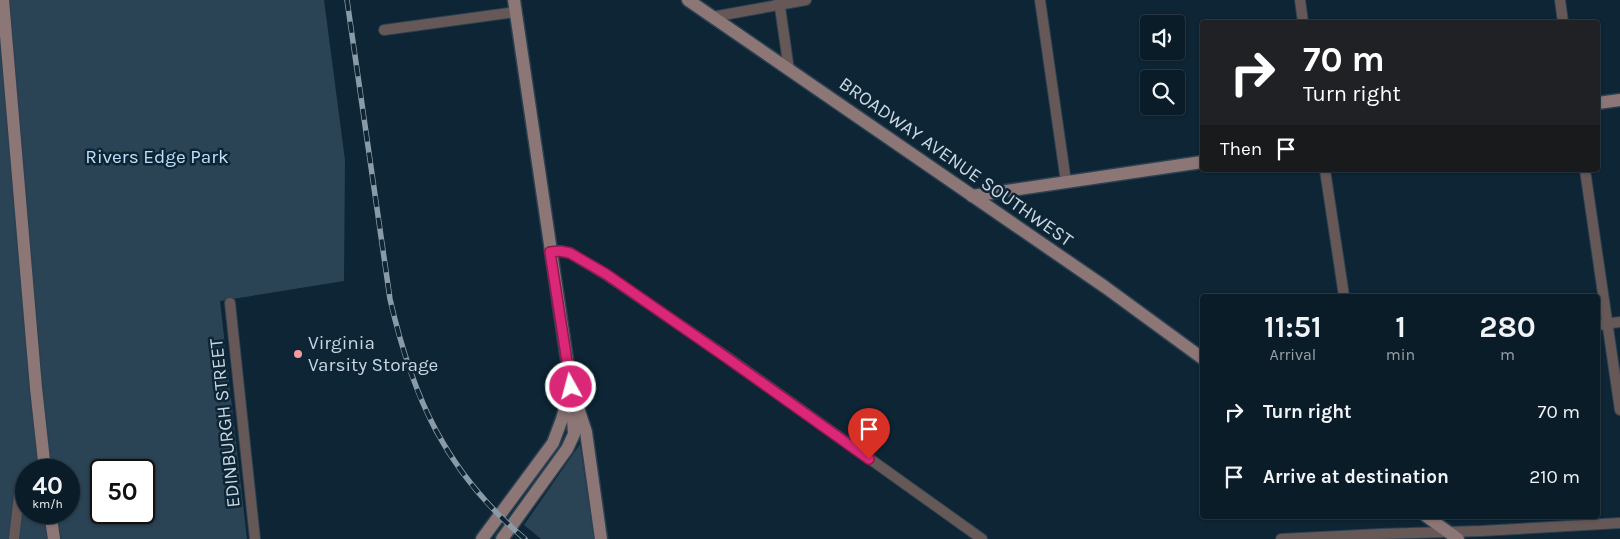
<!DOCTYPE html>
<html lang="en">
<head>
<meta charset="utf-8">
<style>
	:root { --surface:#0a1c28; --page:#182934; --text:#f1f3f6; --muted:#99a1a8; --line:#2a3a45 }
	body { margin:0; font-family:Karla,sans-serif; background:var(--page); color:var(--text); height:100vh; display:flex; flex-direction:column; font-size:19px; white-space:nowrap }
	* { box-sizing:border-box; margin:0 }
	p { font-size:16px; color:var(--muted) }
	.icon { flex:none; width:28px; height:28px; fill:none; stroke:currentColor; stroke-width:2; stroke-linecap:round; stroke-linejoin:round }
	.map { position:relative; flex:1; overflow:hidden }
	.details { position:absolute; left:1200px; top:294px; width:400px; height:225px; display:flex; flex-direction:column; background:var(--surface); border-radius:5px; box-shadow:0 1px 4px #0004,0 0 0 1px var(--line) }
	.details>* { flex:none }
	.banner { position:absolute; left:1200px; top:20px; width:400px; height:152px; border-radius:5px; box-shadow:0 1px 4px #0004,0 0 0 1px var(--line); background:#202124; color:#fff; overflow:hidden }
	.fabs { position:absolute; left:1140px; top:15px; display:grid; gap:10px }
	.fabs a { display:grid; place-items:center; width:45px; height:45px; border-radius:5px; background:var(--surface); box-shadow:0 1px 4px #0004,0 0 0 1px var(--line); font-size:25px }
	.speed { position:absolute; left:15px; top:459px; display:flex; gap:10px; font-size:25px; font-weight:700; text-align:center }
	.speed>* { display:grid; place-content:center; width:65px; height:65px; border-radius:50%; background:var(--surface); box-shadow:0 1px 4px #0004,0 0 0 1px var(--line); line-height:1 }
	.speed small { font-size:12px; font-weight:400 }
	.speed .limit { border:2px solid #111; border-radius:8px; background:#fff; color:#111 }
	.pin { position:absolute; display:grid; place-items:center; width:42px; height:42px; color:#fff; margin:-51px -21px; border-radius:50% 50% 50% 0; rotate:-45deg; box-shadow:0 0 5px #0007 }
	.pin .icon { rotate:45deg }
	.me { position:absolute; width:55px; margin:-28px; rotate:353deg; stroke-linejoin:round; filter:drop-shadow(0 0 4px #0008) }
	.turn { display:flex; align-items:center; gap:18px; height:105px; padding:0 20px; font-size:22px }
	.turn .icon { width:65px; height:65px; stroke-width:2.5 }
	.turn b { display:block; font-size:35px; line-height:42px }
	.then { display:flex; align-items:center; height:48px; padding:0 20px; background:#0003; gap:10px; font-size:19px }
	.eta { display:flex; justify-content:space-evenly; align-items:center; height:85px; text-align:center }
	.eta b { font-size:30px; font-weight:700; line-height:35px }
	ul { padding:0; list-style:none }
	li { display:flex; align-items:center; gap:15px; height:65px; padding:0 20px }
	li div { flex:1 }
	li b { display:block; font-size:19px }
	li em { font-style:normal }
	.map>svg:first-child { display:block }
	.green { fill:#2a4355; fill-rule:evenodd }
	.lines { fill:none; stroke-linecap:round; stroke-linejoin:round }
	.street-casing { stroke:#2b4151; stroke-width:12 }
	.secondary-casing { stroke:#2b4151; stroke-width:15 }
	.street { stroke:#675858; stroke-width:10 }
	.secondary { stroke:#8d7676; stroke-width:12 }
	.rail-casing { stroke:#899ba7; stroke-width:5.5 }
	.rail { stroke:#0d2535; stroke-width:4; stroke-dasharray:11; stroke-linecap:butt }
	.route-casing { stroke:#8e194d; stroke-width:12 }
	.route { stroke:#db2777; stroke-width:9 }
	.poi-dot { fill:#f59b9e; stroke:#0d2535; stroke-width:2 }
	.labels { text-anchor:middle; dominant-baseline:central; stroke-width:5; stroke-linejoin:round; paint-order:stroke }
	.park-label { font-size:19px; fill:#bce0fb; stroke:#0d2535 }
	.street-label { font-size:19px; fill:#c9d7e2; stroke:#0d2535 }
	.poi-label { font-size:19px; fill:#c9d7e2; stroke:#0d2535; text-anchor:start }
</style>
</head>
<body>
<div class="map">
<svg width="1620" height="539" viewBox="0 0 1620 539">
	<rect width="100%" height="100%" fill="#0d2535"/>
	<g class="green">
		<path d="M0,0H324L345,160L344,281L220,301L247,539H0ZM26,470H69V512H26ZM101,470H144V512H101Z"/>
		<polygon points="580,444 594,539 541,539 524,525"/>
	</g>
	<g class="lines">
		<defs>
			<g id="street">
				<polyline points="779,0 789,70"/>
				<polyline points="1040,0 1066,182"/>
				<polyline points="1300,0 1303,22"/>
				<polyline points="1560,0 1563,22"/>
				<polyline points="712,17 806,0"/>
				<polyline points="384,30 516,12"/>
				<polyline points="1325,170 1344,296"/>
				<polyline points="1585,170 1620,410"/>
				<polyline points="550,252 560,251 570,253 605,274 727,357 982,539"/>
				<polyline points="230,303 255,539"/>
				<polyline points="1598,325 1620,322"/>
				<polyline points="14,539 20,486 23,479 26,476"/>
				<polyline points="1281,539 1380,534 1481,531 1620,523"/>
			</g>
			<g id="secondary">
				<polyline points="3,0 36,388 45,470"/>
				<polyline points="514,0 571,387 586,432 601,539"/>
				<polyline points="688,0 1105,287 1202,358"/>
				<polyline points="1598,103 1620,100"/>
				<polyline points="972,196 1202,162"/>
				<polyline points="50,512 54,539"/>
				<polyline points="1426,516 1458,539"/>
				<polyline points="482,539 553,443 562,419 571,387"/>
				<polyline points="502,539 567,449 574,434 572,404"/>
			</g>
		</defs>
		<use href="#street" class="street-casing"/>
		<use href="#secondary" class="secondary-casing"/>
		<use href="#street" class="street"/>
		<use href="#secondary" class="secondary"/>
		<defs>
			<path id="rail" d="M347,0L390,299C413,399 446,472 525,539"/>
		</defs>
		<use href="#rail" class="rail-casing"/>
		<use href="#rail" class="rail"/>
	</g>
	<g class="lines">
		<defs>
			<polyline id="route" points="571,387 550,252 560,251 570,253 606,274 727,358 869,459"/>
		</defs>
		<use href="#route" class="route-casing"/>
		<use href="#route" class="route"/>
	</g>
	<circle class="poi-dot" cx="298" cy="354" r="5"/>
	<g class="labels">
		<g class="park-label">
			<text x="157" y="157">Rivers Edge Park</text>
		</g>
		<g class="street-label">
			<text transform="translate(956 162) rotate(35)">BROADWAY AVENUE SOUTHWEST</text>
			<text transform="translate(225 423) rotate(-96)">EDINBURGH STREET</text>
		</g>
		<g class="poi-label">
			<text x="308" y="343">Virginia<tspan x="308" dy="22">Varsity Storage</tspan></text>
		</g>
	</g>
</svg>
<div class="fabs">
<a><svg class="icon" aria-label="sound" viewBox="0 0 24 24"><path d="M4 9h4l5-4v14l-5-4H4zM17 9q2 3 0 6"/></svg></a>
<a><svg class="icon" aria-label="search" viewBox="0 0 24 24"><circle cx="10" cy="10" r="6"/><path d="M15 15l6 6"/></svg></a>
</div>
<div class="speed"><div>40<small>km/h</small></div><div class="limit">50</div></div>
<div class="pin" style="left:869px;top:459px;background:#d93025"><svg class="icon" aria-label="arrive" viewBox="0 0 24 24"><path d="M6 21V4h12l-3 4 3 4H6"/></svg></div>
<svg class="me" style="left:571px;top:387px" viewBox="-20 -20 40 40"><circle r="17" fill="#db2777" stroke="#fff" stroke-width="3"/><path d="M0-11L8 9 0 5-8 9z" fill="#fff"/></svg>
<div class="banner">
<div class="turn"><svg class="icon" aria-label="right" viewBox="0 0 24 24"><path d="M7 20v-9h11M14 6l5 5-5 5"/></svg><div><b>70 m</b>Turn right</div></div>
<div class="then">Then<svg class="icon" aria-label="arrive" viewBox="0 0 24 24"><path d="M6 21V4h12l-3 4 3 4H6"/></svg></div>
</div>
<section class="details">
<div class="eta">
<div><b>11:51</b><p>Arrival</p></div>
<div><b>1</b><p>min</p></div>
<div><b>280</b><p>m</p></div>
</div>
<ul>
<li><svg class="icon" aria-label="right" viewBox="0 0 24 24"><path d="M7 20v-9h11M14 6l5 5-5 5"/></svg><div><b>Turn right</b></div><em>70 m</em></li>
<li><svg class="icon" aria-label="arrive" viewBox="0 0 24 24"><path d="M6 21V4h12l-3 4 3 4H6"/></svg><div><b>Arrive at destination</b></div><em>210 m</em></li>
</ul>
</section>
</div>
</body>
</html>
